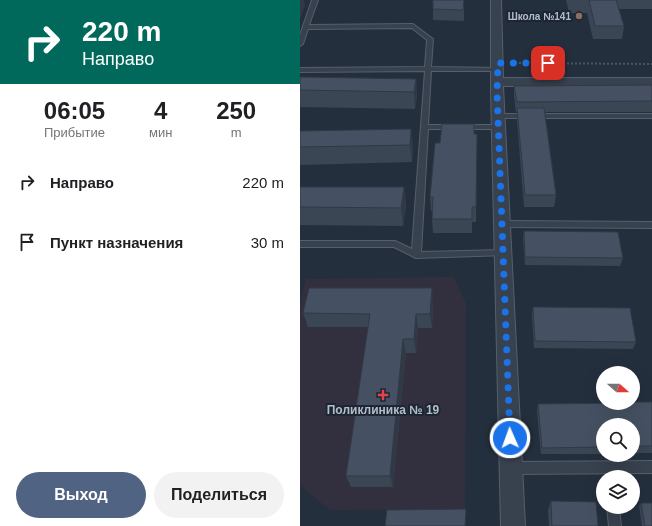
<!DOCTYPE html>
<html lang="ru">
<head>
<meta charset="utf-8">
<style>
	:root { --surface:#fff; --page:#f2f2f2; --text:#202124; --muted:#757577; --accent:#506383 }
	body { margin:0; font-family:Helvetica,sans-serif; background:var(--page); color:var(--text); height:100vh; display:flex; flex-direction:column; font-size:15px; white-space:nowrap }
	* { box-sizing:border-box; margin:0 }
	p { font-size:13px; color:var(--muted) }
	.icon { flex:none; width:22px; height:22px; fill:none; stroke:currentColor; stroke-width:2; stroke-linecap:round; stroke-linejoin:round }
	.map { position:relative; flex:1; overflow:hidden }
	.details { display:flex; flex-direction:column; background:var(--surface); width:300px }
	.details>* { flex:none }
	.banner { background:#00695c; color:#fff; overflow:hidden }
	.needle { width:26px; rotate:111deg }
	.tools { position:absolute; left:296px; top:366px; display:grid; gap:8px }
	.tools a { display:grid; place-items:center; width:44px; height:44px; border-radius:50%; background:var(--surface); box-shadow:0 4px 16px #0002; font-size:20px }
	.pin { position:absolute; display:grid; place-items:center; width:34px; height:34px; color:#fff; margin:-17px; border-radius:8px; box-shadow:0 2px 6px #0006 }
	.me { position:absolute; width:44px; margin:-22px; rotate:358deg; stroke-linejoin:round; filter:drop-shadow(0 0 3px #0008) }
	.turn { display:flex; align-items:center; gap:14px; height:84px; padding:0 16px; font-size:18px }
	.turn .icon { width:52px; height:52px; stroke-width:2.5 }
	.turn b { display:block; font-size:28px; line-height:34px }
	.eta { display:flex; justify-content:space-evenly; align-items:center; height:68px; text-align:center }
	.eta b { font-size:24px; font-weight:600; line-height:28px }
	.action { display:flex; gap:8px; margin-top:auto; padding:8px 16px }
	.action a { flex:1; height:46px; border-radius:24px; background:var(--accent); color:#fff; font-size:16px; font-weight:600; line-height:46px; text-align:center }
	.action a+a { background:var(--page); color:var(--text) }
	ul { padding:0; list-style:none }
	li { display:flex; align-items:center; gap:12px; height:60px; padding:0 16px }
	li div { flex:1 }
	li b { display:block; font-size:15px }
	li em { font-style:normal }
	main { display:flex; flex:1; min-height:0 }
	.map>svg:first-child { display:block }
	.medical { fill:#32303f }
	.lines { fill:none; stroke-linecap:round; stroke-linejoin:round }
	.lane-casing { stroke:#565f6c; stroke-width:2 }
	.street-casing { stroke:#565f6c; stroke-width:2 }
	.path { stroke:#44595c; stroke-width:2; stroke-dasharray:2 2; stroke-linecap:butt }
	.lane { fill:#38414e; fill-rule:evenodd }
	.street { fill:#38414e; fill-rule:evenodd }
	.wall { fill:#3b4654 }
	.shaded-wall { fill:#303945 }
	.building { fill:#455162; stroke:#303945 }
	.route { stroke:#1a73e8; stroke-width:7; stroke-dasharray:0 12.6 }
	.education-dot { fill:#8d6e63; stroke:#1d2633; stroke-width:1.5 }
	.health-dot { fill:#e0444e; stroke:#1d2633; stroke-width:1.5 }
	.labels { text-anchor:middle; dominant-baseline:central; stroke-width:4; stroke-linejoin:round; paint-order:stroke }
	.far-poi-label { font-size:10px; font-weight:bold; fill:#b4bcc9; stroke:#1d2633; text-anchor:end }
	.poi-label { font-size:12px; font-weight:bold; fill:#b4bcc9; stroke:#1d2633 }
</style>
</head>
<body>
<main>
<section class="details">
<div class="banner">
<div class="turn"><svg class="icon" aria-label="right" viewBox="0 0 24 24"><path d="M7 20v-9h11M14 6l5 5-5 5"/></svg><div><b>220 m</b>Направо</div></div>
</div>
<div class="eta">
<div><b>06:05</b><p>Прибытие</p></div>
<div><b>4</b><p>мин</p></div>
<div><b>250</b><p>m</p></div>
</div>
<ul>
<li><svg class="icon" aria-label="right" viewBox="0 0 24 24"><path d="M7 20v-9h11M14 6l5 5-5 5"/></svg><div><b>Направо</b></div><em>220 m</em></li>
<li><svg class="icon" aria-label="arrive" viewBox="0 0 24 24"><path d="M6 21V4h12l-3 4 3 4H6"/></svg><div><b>Пункт назначения</b></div><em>30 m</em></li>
</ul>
<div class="action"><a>Выход</a><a>Поделиться</a></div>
</section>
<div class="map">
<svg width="352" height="526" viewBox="0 0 352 526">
	<rect width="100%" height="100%" fill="#242f3e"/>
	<polygon class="medical" points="154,277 166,304 165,509 30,510 0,485 0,304 6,279"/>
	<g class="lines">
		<defs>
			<g id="lane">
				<polygon points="12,0 18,0 9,25 113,24 133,39 131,67 200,68 200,70 198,71 131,71 128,125 199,125 203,127 199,129 128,129 121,252 204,250 208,253 207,255 116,258 94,247 0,247 0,241 95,241 112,249 125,71 0,72 0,68 125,67 127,40 112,28 8,29 3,44 0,46 0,35"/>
				<rect x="195" y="114" width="157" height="4"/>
				<polygon points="203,221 352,222 352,228 203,227 199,224"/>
				<polygon points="352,461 352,473 211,474 207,472 205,468 207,464 211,462"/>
				<polygon points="307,507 319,507 321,526 309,526"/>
			</g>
			<polygon id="street" points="191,0 201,0 203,78 352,78 352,86 203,86 225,526 201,526 191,92"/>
		</defs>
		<use href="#lane" class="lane-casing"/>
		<use href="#street" class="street-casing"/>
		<polyline class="path" points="211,63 352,64"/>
		<use href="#lane" class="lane"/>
		<use href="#street" class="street"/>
	</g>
	<g class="wall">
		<polygon points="133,0 164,0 164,21 133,20"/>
		<polygon points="266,0 352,0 352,9 319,9 324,26 322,39 293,39 287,13 269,13"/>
		<polygon points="0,77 116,79 117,96 115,109 0,107"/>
		<polygon points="352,85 352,112 245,112 256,195 254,207 224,207 217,120 217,112 216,112 214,96 214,86"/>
		<polygon points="111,129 113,147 112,162 0,165 0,131"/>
		<polygon points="174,134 177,134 176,222 172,222 172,233 133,233 132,219 132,211 131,211 130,197 140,143"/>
		<polygon points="0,187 104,187 106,205 103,226 0,225"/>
		<polygon points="224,231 323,258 320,266 225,265 223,239"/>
		<polygon points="133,302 132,328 118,328 116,353 106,353 93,487 51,487 46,476 68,327 8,327 3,313"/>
		<polygon points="233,307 336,342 333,349 234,348 232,315"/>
		<polygon points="352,402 352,453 333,453 333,425 303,425 303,454 241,454 237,411 238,404"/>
		<polygon points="251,501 298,526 249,526 248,510"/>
		<polygon points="341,503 352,526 342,526 339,506"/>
	</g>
	<g class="shaded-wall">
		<polygon points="0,0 4,0 5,5 0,19"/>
		<polygon points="116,79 117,96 115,109 114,92"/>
		<polygon points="111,129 113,147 112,162 110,145"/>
		<polygon points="104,187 106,205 103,226 101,208"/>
		<polygon points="132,288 133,302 132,328 130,314"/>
		<polygon points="116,314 118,328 116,353 114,339"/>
		<polygon points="103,339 106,353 93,487 90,476"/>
	</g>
	<g class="building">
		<polygon points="133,0 164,0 163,10 133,9"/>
		<polygon points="289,0 316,0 324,26 295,26"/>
		<polygon points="0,77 116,79 114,92 0,90"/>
		<polygon points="352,85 352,101 217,102 214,86"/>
		<polygon points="217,108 244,108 256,195 225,195"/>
		<polygon points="142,124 174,124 174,134 177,134 176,207 172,207 172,219 132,219 133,197 130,197 135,143 140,143"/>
		<polygon points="111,129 110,145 0,147 0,131"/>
		<polygon points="0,187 104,187 101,208 0,207"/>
		<polygon points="224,231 318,232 323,258 225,257"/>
		<polygon points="9,288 132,288 130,314 116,314 114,339 103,339 90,476 46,476 70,314 3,313"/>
		<polygon points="233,307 330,308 336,342 235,341"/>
		<polygon points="333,402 352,402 352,446 333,446 333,425 303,425 303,447 242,448 238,404 333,403"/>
		<polygon points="251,501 296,502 298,526 252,526"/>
		<polygon points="341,503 352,503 352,526 345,526"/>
		<polygon points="166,509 165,526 85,526 87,510"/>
	</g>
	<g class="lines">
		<polyline class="route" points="210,438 197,92 198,63 248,63"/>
	</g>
	<circle class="education-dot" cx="279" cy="16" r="4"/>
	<path class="health-dot" d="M81 389h4v4h4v4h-4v4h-4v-4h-4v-4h4z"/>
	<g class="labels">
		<g class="far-poi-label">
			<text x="271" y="16">Школа №141</text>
		</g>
		<g class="poi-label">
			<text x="83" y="410">Поликлиника № 19</text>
		</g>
	</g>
</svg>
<div class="tools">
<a><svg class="needle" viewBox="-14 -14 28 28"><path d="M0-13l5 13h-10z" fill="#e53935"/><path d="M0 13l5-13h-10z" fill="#757577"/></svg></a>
<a><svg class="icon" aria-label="search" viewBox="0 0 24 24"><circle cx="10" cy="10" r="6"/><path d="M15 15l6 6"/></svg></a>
<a><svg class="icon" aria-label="layers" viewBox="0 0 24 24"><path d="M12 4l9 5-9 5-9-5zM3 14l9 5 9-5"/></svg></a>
</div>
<div class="pin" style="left:248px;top:63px;background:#d93025"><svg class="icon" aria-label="arrive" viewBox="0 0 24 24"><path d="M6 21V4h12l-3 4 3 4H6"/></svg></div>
<svg class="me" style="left:210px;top:438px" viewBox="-20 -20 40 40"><circle r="17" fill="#1a73e8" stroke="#fff" stroke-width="3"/><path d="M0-11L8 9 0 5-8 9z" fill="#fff"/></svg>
</div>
</main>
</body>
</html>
